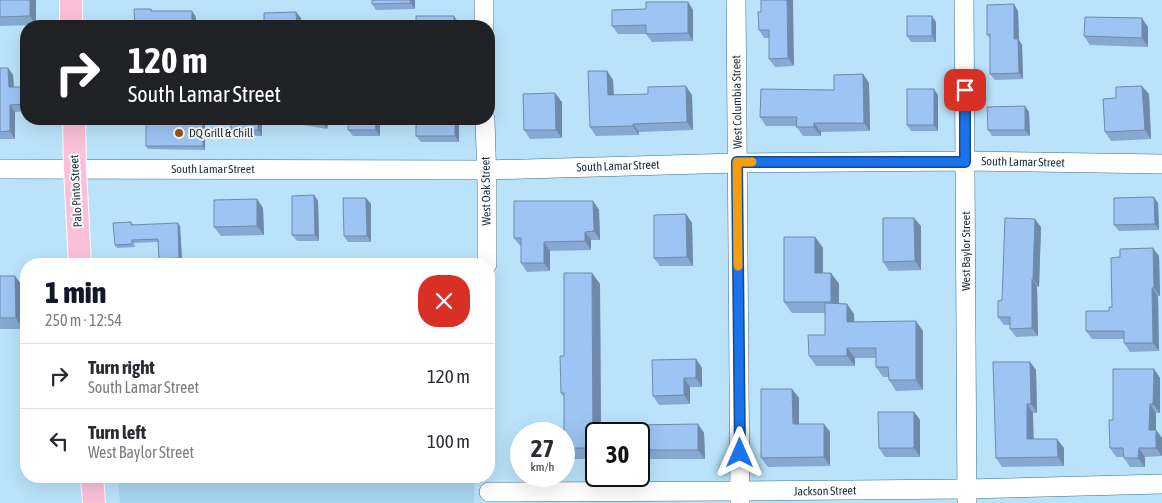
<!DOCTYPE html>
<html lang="en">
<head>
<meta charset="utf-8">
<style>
	:root { --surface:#fff; --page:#f7f7f7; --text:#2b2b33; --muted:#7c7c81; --line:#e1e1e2; --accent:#111827 }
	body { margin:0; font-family:"Asap Condensed",sans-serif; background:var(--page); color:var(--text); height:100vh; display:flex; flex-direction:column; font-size:19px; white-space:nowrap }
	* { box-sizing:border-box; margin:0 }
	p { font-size:16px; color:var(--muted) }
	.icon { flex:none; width:28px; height:28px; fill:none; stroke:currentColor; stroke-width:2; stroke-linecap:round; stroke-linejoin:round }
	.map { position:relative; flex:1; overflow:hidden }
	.drawer { position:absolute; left:20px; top:258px; width:475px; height:225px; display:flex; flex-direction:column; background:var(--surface); border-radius:20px; box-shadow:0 5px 20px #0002 }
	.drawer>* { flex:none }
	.top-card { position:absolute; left:20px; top:20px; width:475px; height:105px; border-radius:20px; box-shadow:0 5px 20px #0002; background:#202124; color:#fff; overflow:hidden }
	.speed { position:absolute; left:510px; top:422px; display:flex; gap:10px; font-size:25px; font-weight:700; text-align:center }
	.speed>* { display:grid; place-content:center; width:65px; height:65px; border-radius:50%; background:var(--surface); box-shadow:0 5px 20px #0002; line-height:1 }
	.speed small { font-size:12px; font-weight:400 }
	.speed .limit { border:2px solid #111; border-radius:8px; background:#fff; color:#111 }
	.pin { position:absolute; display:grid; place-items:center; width:42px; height:42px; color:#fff; margin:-21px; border-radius:10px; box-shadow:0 2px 8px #0006 }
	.me { position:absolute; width:55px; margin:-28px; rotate:0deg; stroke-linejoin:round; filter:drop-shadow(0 0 4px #0008) }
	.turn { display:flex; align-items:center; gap:18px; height:105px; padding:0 25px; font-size:22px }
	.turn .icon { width:65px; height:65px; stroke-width:2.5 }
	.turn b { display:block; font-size:35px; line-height:42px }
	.round { display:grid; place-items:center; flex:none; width:52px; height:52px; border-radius:20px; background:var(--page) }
	.overview { display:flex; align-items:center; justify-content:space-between; height:85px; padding:0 25px }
	h1 { font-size:30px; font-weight:800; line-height:38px; color:var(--accent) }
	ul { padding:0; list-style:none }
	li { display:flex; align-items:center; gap:15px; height:65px; padding:0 25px; border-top:1px solid var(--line) }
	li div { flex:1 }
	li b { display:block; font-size:19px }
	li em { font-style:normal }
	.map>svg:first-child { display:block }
	.built { fill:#a7d6f0 }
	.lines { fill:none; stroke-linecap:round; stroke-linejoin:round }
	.minor-casing { stroke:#3c6d87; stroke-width:20 }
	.major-casing { stroke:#fff; stroke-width:24 }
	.minor { stroke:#fff; stroke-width:19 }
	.major { stroke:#fbc0d9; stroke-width:22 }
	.wall { fill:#87a9d1 }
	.shaded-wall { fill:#6e89aa }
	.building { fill:#9dc4f3; stroke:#6e89aa }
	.route-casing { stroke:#114b97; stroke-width:12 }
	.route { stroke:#1a73e8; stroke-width:9 }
	.slow { stroke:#f59e0b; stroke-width:9 }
	.poi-dot { fill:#955321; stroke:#fdfdfd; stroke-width:2 }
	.labels { text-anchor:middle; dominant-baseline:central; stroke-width:4; stroke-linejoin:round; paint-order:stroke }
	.street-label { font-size:12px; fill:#1b2f3b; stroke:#fdfdfd }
	.poi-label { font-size:12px; fill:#1b2f3b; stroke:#fdfdfd; text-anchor:start }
</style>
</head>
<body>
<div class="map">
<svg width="1162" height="503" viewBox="0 0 1162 503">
	<rect width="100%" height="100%" fill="#bae3fb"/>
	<polygon class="built" points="118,476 474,476 474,503 120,503"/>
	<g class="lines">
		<defs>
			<g id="minor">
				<polyline points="484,0 484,26"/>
				<polyline points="736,0 740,503"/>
				<polyline points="964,0 967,503"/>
				<polyline points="485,119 487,185 487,264"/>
				<polyline points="0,169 486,170 737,163 965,161 1162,164"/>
				<polyline points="489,492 740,491 967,489 1162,484"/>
			</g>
			<g id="major">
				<polyline points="71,0 71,26"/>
				<polyline points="74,119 75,169 80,264"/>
				<polyline points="92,476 94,503"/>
			</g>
		</defs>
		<use href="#minor" class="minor-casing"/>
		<use href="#major" class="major-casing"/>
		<use href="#minor" class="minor"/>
		<use href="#major" class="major"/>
	</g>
	<g class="wall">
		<polygon points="0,0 36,0 36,25 0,26"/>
		<polygon points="415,0 415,9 376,10 372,4"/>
		<polygon points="688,2 693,10 693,41 652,42 646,34 618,34 612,26 646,9"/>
		<polygon points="1018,11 1019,40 1022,45 1023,79 995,80 990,74 990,38 987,35"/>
		<polygon points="758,12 794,66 775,67 769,59 769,38 764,38 759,30"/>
		<polygon points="936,22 936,42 911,42 907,36"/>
		<polygon points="1148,27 1148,47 1090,45 1084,36"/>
		<polygon points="0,68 8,68 13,75 14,87 26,88 26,111 15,112 15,139 0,139"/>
		<polygon points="607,71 613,80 614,95 692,95 693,130 639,132 639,135 596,136 590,127"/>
		<polygon points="863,74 869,83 870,131 821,132 821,136 803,136 796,126 766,126 760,117 834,90"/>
		<polygon points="1149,94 1151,139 1111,141 1105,132 1116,98"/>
		<polygon points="938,95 938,131 911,131 907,125"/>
		<polygon points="562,102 562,138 530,139 524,130"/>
		<polygon points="1025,106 1029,112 1030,136 992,136 988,130"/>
		<polygon points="205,119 205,150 148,149 146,146"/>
		<polygon points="231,119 262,119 262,136 235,136 231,130"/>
		<polygon points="299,119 329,119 327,129 303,125"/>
		<polygon points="380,119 380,136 353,136 348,130"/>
		<polygon points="459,119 459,142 421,142 416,136"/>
		<polygon points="314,195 318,201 319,241 297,241 292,235"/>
		<polygon points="366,198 371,204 371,242 348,242 344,236"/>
		<polygon points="257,199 263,208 264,235 221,236 214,227"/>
		<polygon points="593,201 599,210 600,240 591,240 591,250 550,251 550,271 527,272 521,263 521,247 514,238"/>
		<polygon points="1158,203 1159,230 1119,231 1114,225"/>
		<polygon points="686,214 692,223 693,266 660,266 654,258"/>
		<polygon points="131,222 133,225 180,226 182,261 161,262 159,259 158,242 134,243 135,247 117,248 115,245"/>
		<polygon points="921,226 921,270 889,271 883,262"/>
		<polygon points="1041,227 1039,287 1037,286 1038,336 1016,337 1010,329 1010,325 1004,325 998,317 1002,300"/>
		<polygon points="815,237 823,248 823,273 831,273 839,284 839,304 847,304 854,314 854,322 923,331 923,390 896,391 889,380 889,377 883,377 876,367 876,358 855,358 855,366 816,366 809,356 825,335 825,313 792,313 784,302"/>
		<polygon points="1159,256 1160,296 1158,296 1159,351 1130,352 1124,343 1124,339 1092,339 1086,331 1109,311"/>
		<polygon points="592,273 600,284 601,434 596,434 596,459 572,459 564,448 564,398 561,393 564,356"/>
		<polygon points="0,276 15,276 23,287 23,329 0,329"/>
		<polygon points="696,359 702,368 702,387 690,387 690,404 659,405 653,396"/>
		<polygon points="1030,362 1036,370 1037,413 1033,413 1033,439 1064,448 1064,466 1002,467 996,458"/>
		<polygon points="1154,369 1160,378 1160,413 1156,413 1156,430 1162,438 1162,456 1145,457 1145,467 1130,467 1124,458 1124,457 1116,457 1110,448"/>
		<polygon points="792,389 799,398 799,424 824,424 830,432 830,466 768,467 761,458"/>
		<polygon points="914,412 920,420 920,457 885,457 879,448"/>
		<polygon points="698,424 704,433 705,459 642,459 639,454 639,434"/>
		<polygon points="148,476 236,476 236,477 149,477"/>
	</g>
	<g class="shaded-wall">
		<polygon points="30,0 36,0 36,25 30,16"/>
		<polygon points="410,0 415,0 415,9 411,3"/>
		<polygon points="787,0 793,0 794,66 788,58"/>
		<polygon points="688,2 693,10 693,41 688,33"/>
		<polygon points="1014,4 1018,11 1019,40 1022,45 1023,79 1019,73 1014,39"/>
		<polygon points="192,11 196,17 196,26 192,26"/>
		<polygon points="296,12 301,18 301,26 297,26"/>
		<polygon points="454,16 458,22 458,26 454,26"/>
		<polygon points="932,16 936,22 936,42 932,36"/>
		<polygon points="1142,18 1148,27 1148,47 1142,38"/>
		<polygon points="8,68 13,75 14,94 9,87"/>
		<polygon points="607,71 613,80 614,104 608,95"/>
		<polygon points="863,74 869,83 870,131 864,123"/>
		<polygon points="686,86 692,95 693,130 687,122"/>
		<polygon points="1142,86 1149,94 1151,139 1145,130"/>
		<polygon points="934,89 938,95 938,131 934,125"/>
		<polygon points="555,93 562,102 562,138 556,130"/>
		<polygon points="10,105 15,112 15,139 10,131"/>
		<polygon points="1025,106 1029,112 1030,136 1025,130"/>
		<polygon points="203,119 205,119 205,150 203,146"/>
		<polygon points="258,119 262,119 262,136 258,130"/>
		<polygon points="324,119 329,119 327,129 323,123"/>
		<polygon points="375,119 380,119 380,136 376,130"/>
		<polygon points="455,119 459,119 459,142 455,136"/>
		<polygon points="814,123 821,132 821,136 814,127"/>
		<polygon points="633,124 639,132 639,135 633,126"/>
		<polygon points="314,195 318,201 319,241 315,235"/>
		<polygon points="1154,197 1158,203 1159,230 1155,224"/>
		<polygon points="366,198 371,204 371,242 367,236"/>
		<polygon points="257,199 263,208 264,235 257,226"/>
		<polygon points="593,201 599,210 600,240 594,231"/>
		<polygon points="686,214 692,223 693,266 687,257"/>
		<polygon points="914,218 921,226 921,270 915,261"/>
		<polygon points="1035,219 1041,227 1039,287 1033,279"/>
		<polygon points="178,223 180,226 182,261 179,258"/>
		<polygon points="585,232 591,240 591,250 585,241"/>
		<polygon points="815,237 823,248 823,284 815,273"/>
		<polygon points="544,242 550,251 550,271 544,263"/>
		<polygon points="1153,248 1159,256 1160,296 1154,288"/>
		<polygon points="592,273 600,284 601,434 596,434 596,453 593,448"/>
		<polygon points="831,273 839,284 839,313 831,302"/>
		<polygon points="15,276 23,287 23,329 16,318"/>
		<polygon points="1032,279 1037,286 1038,336 1032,328"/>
		<polygon points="1152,288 1158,296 1159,351 1153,343"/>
		<polygon points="847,304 854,314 855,332 847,322"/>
		<polygon points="916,321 923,331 923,390 916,380"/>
		<polygon points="847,348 855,358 855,366 847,356"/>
		<polygon points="696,359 702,368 702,387 696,378"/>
		<polygon points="1030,362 1036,370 1037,413 1031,404"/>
		<polygon points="1154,369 1160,378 1160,413 1153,404"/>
		<polygon points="684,378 690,387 690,404 684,395"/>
		<polygon points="792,389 799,398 799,433 793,424"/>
		<polygon points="1027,404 1033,413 1034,448 1027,439"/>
		<polygon points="1150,404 1156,413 1156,439 1149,430"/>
		<polygon points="914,412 920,420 920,457 914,448"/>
		<polygon points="698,424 704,433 705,459 698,450"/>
		<polygon points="824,424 830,432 830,466 824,457"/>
		<polygon points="1156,430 1162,438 1162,456 1156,448"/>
		<polygon points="1057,439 1064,448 1064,466 1058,457"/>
		<polygon points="1139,448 1145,457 1145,467 1138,458"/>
	</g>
	<g class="building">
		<polygon points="0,0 30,0 30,16 0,17"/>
		<polygon points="372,0 410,0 411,3 372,4"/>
		<polygon points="761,0 787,0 788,58 769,59 769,30 759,30 758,12 761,12"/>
		<polygon points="646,2 688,2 688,33 646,34 646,25 612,26 612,10 646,9"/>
		<polygon points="1014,4 1014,39 1018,39 1019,73 990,74 990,34 987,35 987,5"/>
		<polygon points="134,9 151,9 151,11 192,11 192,26 135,26"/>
		<polygon points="296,12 297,26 264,26 264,13"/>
		<rect x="416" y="16" width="38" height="10"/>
		<rect x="907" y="16" width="25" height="20"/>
		<polygon points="1085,17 1142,18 1142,38 1084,36"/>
		<polygon points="0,68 8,68 9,87 26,87 26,104 10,105 10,131 0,132"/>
		<polygon points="588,71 607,71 608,95 648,94 648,87 686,86 687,122 633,124 633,126 590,127"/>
		<polygon points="863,74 864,123 814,123 814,127 796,127 797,117 760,117 761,89 834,90 834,75"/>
		<polygon points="1142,86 1145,130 1105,132 1103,99 1116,98 1116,87"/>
		<rect x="907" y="89" width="27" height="36"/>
		<polygon points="555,93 556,130 524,130 523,94"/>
		<polygon points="1025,106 1025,130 988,130 987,107"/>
		<rect x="146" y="119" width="57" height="27"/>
		<rect x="231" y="119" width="27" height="11"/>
		<polygon points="299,119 324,119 323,123"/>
		<polygon points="348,119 375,119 376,130 348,130"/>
		<rect x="416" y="119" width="39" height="17"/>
		<polygon points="314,195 315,235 292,235 292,196"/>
		<polygon points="1154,197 1155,224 1114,225 1114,198"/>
		<polygon points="343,198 366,198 367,236 344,236"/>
		<polygon points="257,199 257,226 214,227 214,200"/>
		<polygon points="514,201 593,201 594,231 585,232 585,241 544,242 544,263 521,263 521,238 514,238"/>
		<polygon points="686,214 687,257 654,258 654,215"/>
		<polygon points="883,218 914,218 915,261 883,262"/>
		<polygon points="1005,218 1035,219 1033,279 1032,279 1032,328 1010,329 1010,317 998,317 998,301 1002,300"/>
		<polygon points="131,222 131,225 178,223 179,258 159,259 158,239 132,240 132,244 115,245 113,223"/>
		<polygon points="784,237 815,237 815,273 831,273 831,302 784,302"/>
		<polygon points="1153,248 1154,288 1152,288 1153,343 1124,343 1124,331 1086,331 1086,311 1109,311 1109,307 1112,307 1111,258 1120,257 1120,249"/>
		<polygon points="564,273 592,273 593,448 564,448 564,393 561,393 560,356 564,356"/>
		<polygon points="0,276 15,276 16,318 0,318"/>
		<polygon points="825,303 847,304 847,322 916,321 916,380 889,380 888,367 876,367 876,348 847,348 847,356 809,356 808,335 825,335"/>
		<polygon points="696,359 696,378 684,378 684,395 653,396 652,360"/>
		<polygon points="993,362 1030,362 1031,404 1027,404 1027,439 1057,439 1058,457 996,458"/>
		<polygon points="1113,369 1154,369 1153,404 1150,404 1149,430 1156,430 1156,448 1139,448 1138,458 1124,458 1123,448 1110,448 1109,420 1113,420"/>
		<polygon points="761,389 792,389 793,424 824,424 824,457 761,458"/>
		<polygon points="878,412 914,412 914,448 879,448"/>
		<polygon points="698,424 698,450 639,450 639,434 636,434 636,425"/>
	</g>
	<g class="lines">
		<defs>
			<polyline id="route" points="740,453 737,162 965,162 965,90"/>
		</defs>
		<use href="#route" class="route-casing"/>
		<use href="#route" class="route"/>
		<polyline class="slow" points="738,266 737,162 752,162"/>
	</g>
	<circle class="poi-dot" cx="179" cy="133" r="5"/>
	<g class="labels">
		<g class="street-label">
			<text transform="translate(737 102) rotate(-91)">West Columbia Street</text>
			<text transform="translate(1023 162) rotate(1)">South Lamar Street</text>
			<text transform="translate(618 166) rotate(-2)">South Lamar Street</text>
			<text x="213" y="169">South Lamar Street</text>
			<text transform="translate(76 191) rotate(-93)">Palo Pinto Street</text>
			<text transform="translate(486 191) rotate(-91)">West Oak Street</text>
			<text transform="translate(966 251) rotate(-90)">West Baylor Street</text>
			<text transform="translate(825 491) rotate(-1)">Jackson Street</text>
		</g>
		<g class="poi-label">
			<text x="189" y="133">DQ Grill &amp; Chill</text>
		</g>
	</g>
</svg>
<div class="speed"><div>27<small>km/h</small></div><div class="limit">30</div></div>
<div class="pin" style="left:965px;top:90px;background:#d93025"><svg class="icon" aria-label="arrive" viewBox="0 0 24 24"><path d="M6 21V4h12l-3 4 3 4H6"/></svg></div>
<svg class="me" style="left:740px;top:453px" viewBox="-20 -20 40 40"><path d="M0-17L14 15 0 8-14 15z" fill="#1a73e8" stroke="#fff" stroke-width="4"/></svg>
<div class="top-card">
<div class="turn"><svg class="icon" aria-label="right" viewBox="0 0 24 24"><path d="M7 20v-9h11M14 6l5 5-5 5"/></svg><div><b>120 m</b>South Lamar Street</div></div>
</div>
<section class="drawer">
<div class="overview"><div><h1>1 min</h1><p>250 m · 12:54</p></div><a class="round" style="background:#d93025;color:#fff"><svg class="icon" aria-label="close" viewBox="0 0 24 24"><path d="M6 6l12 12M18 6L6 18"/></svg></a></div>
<ul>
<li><svg class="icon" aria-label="right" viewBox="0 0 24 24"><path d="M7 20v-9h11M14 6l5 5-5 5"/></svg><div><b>Turn right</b><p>South Lamar Street</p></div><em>120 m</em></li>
<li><svg class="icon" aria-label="left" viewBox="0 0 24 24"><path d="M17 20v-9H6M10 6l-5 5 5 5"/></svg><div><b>Turn left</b><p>West Baylor Street</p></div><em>100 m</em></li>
</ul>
</section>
</div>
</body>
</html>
